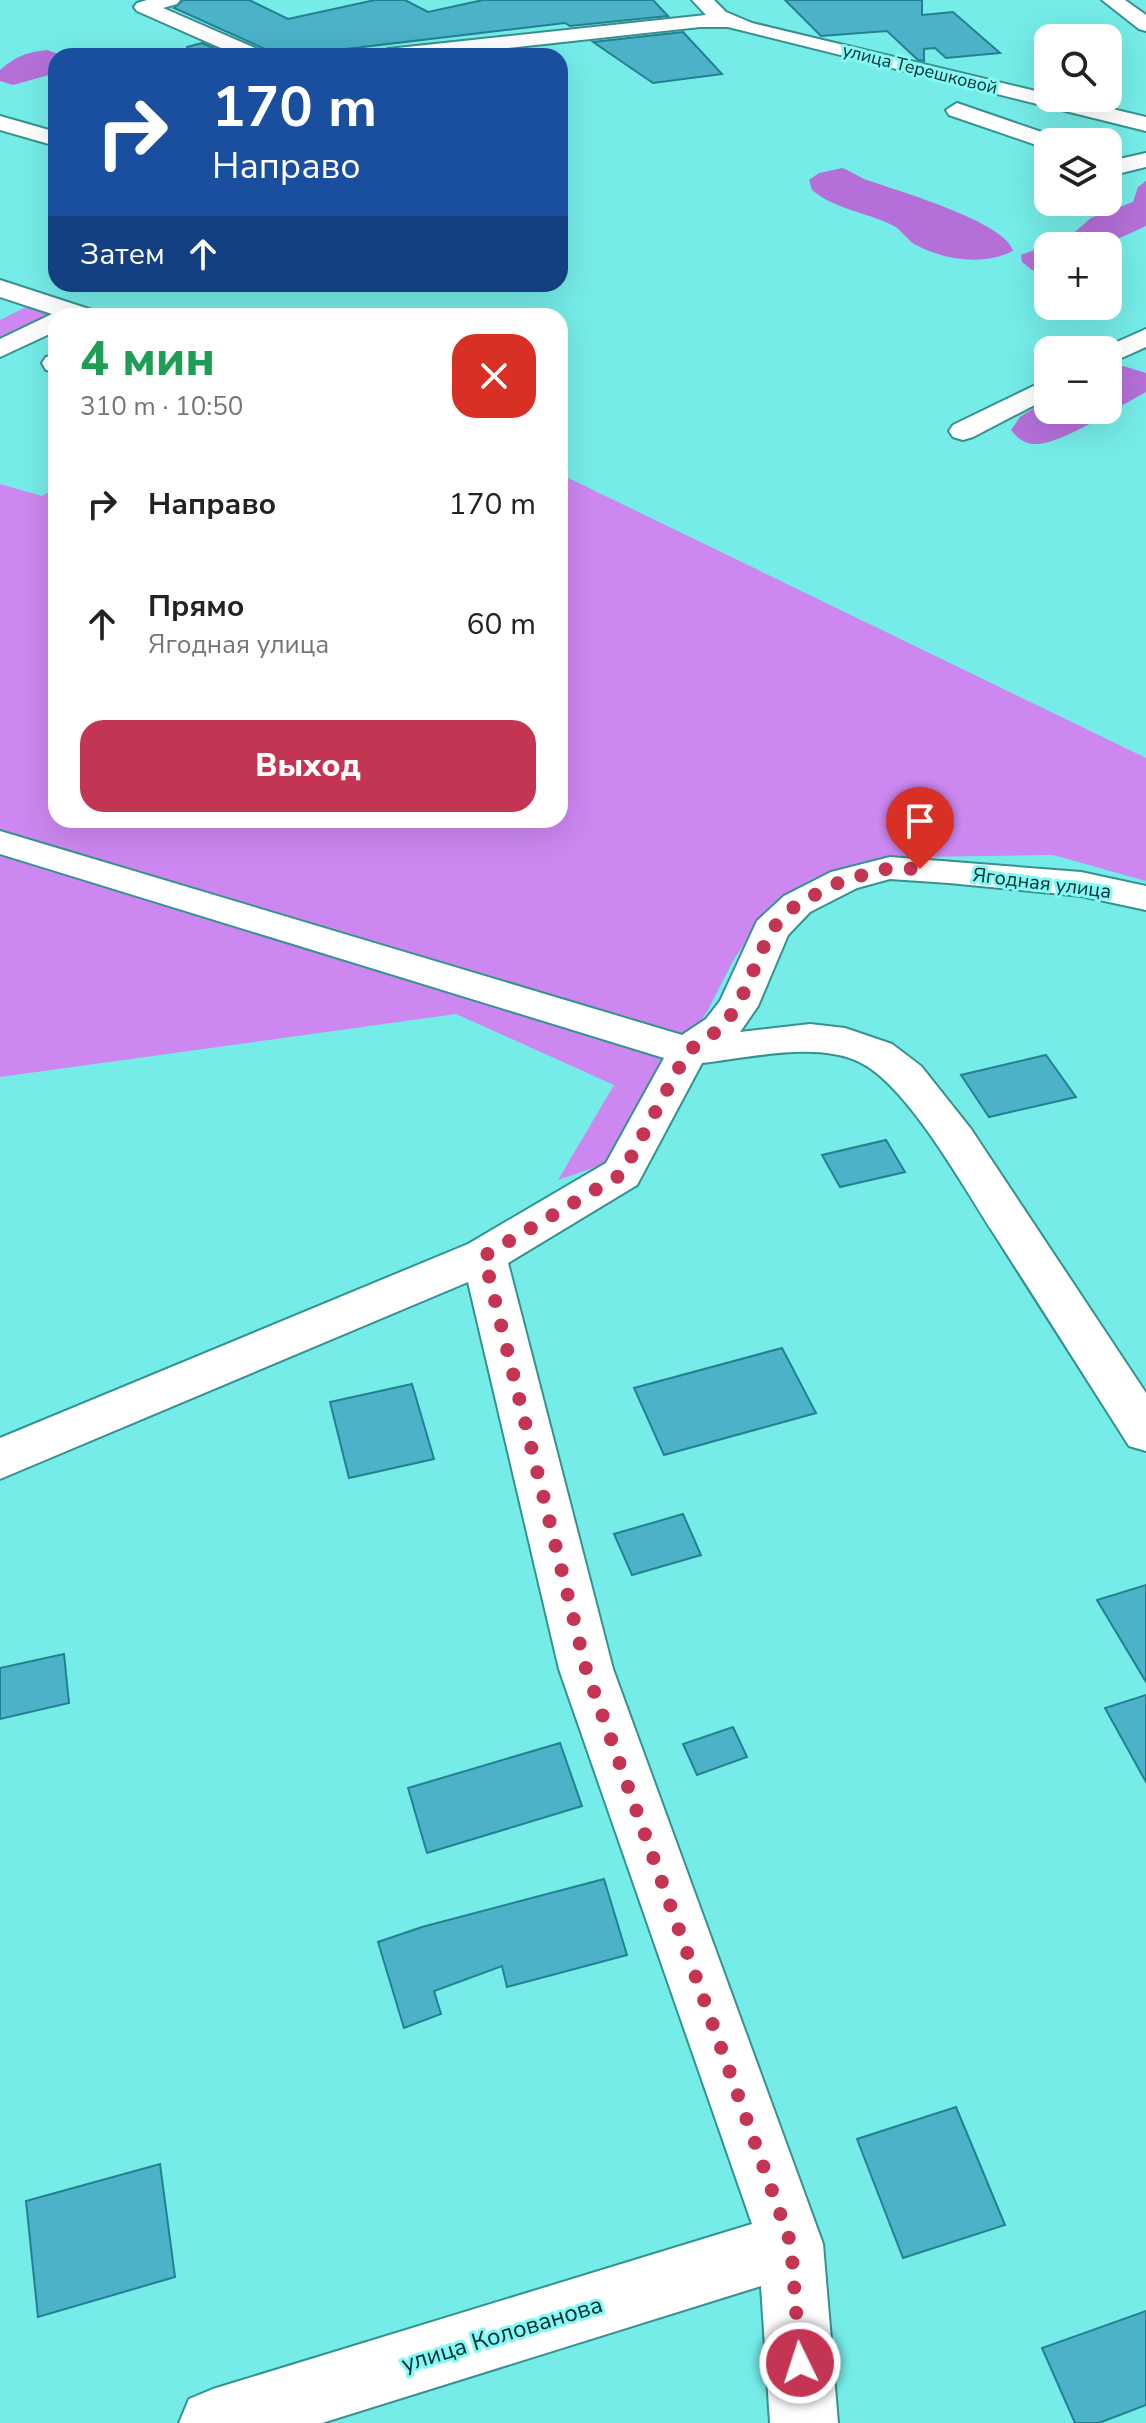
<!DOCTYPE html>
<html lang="ru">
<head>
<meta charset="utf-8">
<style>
	:root { --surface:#fff; --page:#f2f2f2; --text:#222; --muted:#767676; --accent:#c43453 }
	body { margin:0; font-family:"Nunito Sans",sans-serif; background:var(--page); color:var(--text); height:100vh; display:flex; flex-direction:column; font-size:30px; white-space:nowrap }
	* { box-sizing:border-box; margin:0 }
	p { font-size:26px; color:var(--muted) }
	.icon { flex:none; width:44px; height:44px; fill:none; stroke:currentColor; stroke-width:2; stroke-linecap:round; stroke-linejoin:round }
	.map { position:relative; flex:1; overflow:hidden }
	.drawer { position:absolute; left:48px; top:308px; width:520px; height:520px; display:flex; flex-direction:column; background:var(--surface); border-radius:24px; box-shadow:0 8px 32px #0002 }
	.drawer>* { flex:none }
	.banner { position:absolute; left:48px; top:48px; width:520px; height:244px; border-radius:24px; box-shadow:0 8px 32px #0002; background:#1a4fa0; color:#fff; overflow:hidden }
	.tools { position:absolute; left:1034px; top:24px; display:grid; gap:16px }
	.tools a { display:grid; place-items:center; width:88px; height:88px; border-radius:16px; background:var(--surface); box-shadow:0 8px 32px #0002; font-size:40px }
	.pin { position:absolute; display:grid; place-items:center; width:68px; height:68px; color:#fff; margin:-82px -34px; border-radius:50% 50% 50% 0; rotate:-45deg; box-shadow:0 0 8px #0007 }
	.pin .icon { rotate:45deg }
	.me { position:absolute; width:88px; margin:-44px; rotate:356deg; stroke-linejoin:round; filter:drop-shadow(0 0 6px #0008) }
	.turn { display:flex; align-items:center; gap:28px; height:168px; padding:0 32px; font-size:36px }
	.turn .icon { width:104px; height:104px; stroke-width:2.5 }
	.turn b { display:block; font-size:56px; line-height:68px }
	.then { display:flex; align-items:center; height:76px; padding:0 32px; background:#0003; gap:16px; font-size:30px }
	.round { display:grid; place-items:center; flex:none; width:84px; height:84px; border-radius:24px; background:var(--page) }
	.headline { display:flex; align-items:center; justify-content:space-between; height:136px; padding:0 32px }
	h1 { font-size:48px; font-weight:800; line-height:60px; color:#1e9e55 }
	.button { display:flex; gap:16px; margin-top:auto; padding:16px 32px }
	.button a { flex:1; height:92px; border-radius:24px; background:var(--accent); color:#fff; font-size:32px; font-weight:800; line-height:92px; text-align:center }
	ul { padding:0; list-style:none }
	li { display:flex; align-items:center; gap:24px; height:120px; padding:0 32px }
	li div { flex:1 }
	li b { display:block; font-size:30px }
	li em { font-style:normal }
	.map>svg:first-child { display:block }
	.green { fill:#cc87f0 }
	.forest { fill:#b470d8 }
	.building { fill:#4bb2c7; stroke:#248091; stroke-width:2 }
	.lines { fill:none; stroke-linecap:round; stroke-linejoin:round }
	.minor-casing { stroke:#359290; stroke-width:4 }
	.minor { fill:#fff; fill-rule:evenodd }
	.route { stroke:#c43453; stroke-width:14; stroke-dasharray:0 25.2 }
	.labels { text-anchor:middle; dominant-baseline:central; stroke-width:6; stroke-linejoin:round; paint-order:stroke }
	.far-street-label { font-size:18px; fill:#062f2e; stroke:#83f9f6 }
	.street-label { font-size:20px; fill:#062f2e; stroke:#83f9f6 }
	.near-street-label { font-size:24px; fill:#062f2e; stroke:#83f9f6 }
</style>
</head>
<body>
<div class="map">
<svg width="1146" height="2423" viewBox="0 0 1146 2423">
	<rect width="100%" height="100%" fill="#75ece8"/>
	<g class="green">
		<polygon points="30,305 57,314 0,343 0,320"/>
		<polygon points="560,474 1146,758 1146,881 1053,855 920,857 866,861 814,878 773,903 734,959 708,1010 607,1163 558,1180 614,1085 456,1014 0,1077 0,484 42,496 56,488 56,820 560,820"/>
	</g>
	<g class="forest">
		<path d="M47,50L64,56H56V73L13,85L0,81V70C15,57 26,52 47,50Z"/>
		<path d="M842,168C852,171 859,178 870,181C898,191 1006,222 1013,251C984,266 944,260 916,245C907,240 902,230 892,225C866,212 836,210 812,190L809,180L819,173Z"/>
		<polygon points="1146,181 1146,226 1102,246 1048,246 1048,273 1032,270 1022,262 1021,255 1069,237 1091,218 1133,202 1138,187"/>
		<path d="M1120,365L1146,373V392C1121,405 1062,444 1037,444C1026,445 1017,438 1011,430L1020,417L1048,399V410H1108V367Z"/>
	</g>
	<g class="building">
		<polygon points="183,0 249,0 288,19 375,0 405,0 428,12 483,0 653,0 668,16 570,26 565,23 346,49 358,56 270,56 265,49 174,8"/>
		<polygon points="785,0 922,0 922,15 953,12 1000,53 946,58 935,48 924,49 924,61 918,60 887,31 821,36"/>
		<polygon points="683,32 722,74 653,83 593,42"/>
		<polygon points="202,43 232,56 188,56 187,47"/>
		<polygon points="1046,1055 1076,1097 989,1117 961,1075"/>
		<polygon points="886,1140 905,1172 840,1187 822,1155"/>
		<polygon points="782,1348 816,1413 664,1455 634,1388"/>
		<polygon points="412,1384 434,1459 349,1478 330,1402"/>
		<polygon points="683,1514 701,1555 632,1575 614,1534"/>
		<polygon points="1146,1585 1146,1682 1097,1600"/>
		<polygon points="64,1654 69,1703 0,1719 0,1668"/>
		<polygon points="1146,1695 1146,1782 1105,1708"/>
		<polygon points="733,1727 747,1757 697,1775 683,1744"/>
		<polygon points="560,1743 582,1806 427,1853 408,1788"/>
		<polygon points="604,1879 627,1955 507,1987 502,1966 434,1991 441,2014 404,2028 378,1942 422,1927"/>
		<polygon points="956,2107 1005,2225 903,2258 857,2139"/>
		<polygon points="160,2164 175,2277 38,2317 26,2201"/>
		<polygon points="1146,2311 1146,2405 1099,2423 1075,2423 1042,2348"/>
	</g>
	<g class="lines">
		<defs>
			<g id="minor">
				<polygon points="147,0 180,0 177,4 163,8 264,52 267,56 239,56 137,11 134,7 137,3"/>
				<polygon points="692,0 714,0 726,12 752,23 1048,94 1048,98 1066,98 1146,117 1146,131 728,27 700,27 436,56 378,55 388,49 706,15"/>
				<polygon points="1102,0 1125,0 1146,15 1146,31 1139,29"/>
				<polygon points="957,103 1056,137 1059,142 1048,142 1048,149 949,115 946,110"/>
				<polygon points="0,116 56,132 56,146 0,130"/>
				<polygon points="1146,153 1146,167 1117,174 1108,172 1108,156 1119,159"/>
				<polygon points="0,280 92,310 96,316 56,316 56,331 0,357 0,339 52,314 0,297"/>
				<polygon points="1146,329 1146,347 1108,364 1108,350 1099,350"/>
				<polygon points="56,355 56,372 46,370 42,363 46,357"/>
				<polygon points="1048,379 1048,398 973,437 963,440 953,437 949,431 953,425"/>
				<path d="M0,831L682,1035L706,1019L720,1001L757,921L784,896L831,872L890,857L1081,872L1146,886V910L1081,896L949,883L890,879L857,888L810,912L788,935L758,1006L740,1032L810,1024L845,1028L892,1044L921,1066L971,1129L1146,1393V1451L1129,1446C1083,1374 1038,1302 992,1231C963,1186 909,1089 863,1064C821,1040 748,1058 702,1063L637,1185L508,1263L613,1669L823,2244L838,2423H770L761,2286L322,2423H179L189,2399L213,2389L752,2224L559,1669L468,1282L0,1479V1438L468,1244L606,1163L664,1058L0,854Z"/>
			</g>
		</defs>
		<use href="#minor" class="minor-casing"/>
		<use href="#minor" class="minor"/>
	</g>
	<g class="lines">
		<polyline class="route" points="800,2363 791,2244 586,1669 484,1256 622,1174 688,1051 720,1029 738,1006 771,930 797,904 844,880 890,868 920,869"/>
	</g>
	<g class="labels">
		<g class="far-street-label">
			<text transform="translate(920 69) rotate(14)">улица Терешковой</text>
		</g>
		<g class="street-label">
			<text transform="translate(1042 883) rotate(7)">Ягодная улица</text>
		</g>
		<g class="near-street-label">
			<text transform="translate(502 2334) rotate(-17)">улица Колованова</text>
		</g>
	</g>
</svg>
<div class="tools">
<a><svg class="icon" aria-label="search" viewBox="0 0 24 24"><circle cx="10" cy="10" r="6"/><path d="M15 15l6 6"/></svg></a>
<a><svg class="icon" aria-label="layers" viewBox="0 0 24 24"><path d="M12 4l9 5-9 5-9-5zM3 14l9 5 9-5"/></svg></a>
<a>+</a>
<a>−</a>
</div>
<div class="pin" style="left:920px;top:869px;background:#d93025"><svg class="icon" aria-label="arrive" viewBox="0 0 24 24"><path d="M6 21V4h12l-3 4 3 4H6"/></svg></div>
<svg class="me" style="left:800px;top:2363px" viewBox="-20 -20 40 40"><circle r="17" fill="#c43453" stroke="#fff" stroke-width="3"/><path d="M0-11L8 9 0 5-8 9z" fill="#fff"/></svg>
<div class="banner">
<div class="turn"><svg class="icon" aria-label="right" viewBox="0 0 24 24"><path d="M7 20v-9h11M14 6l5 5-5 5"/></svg><div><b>170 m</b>Направо</div></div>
<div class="then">Затем<svg class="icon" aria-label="ahead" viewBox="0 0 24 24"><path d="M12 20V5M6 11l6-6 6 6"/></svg></div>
</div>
<section class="drawer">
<div class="headline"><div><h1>4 мин</h1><p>310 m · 10:50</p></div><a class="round" style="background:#d93025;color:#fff"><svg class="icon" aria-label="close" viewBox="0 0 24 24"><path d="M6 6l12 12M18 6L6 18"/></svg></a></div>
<ul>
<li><svg class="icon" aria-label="right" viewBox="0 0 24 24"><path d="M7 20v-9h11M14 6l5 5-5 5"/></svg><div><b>Направо</b></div><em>170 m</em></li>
<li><svg class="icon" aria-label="ahead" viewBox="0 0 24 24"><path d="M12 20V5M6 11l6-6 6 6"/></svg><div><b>Прямо</b><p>Ягодная улица</p></div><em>60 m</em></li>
</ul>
<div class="button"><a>Выход</a></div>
</section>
</div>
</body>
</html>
